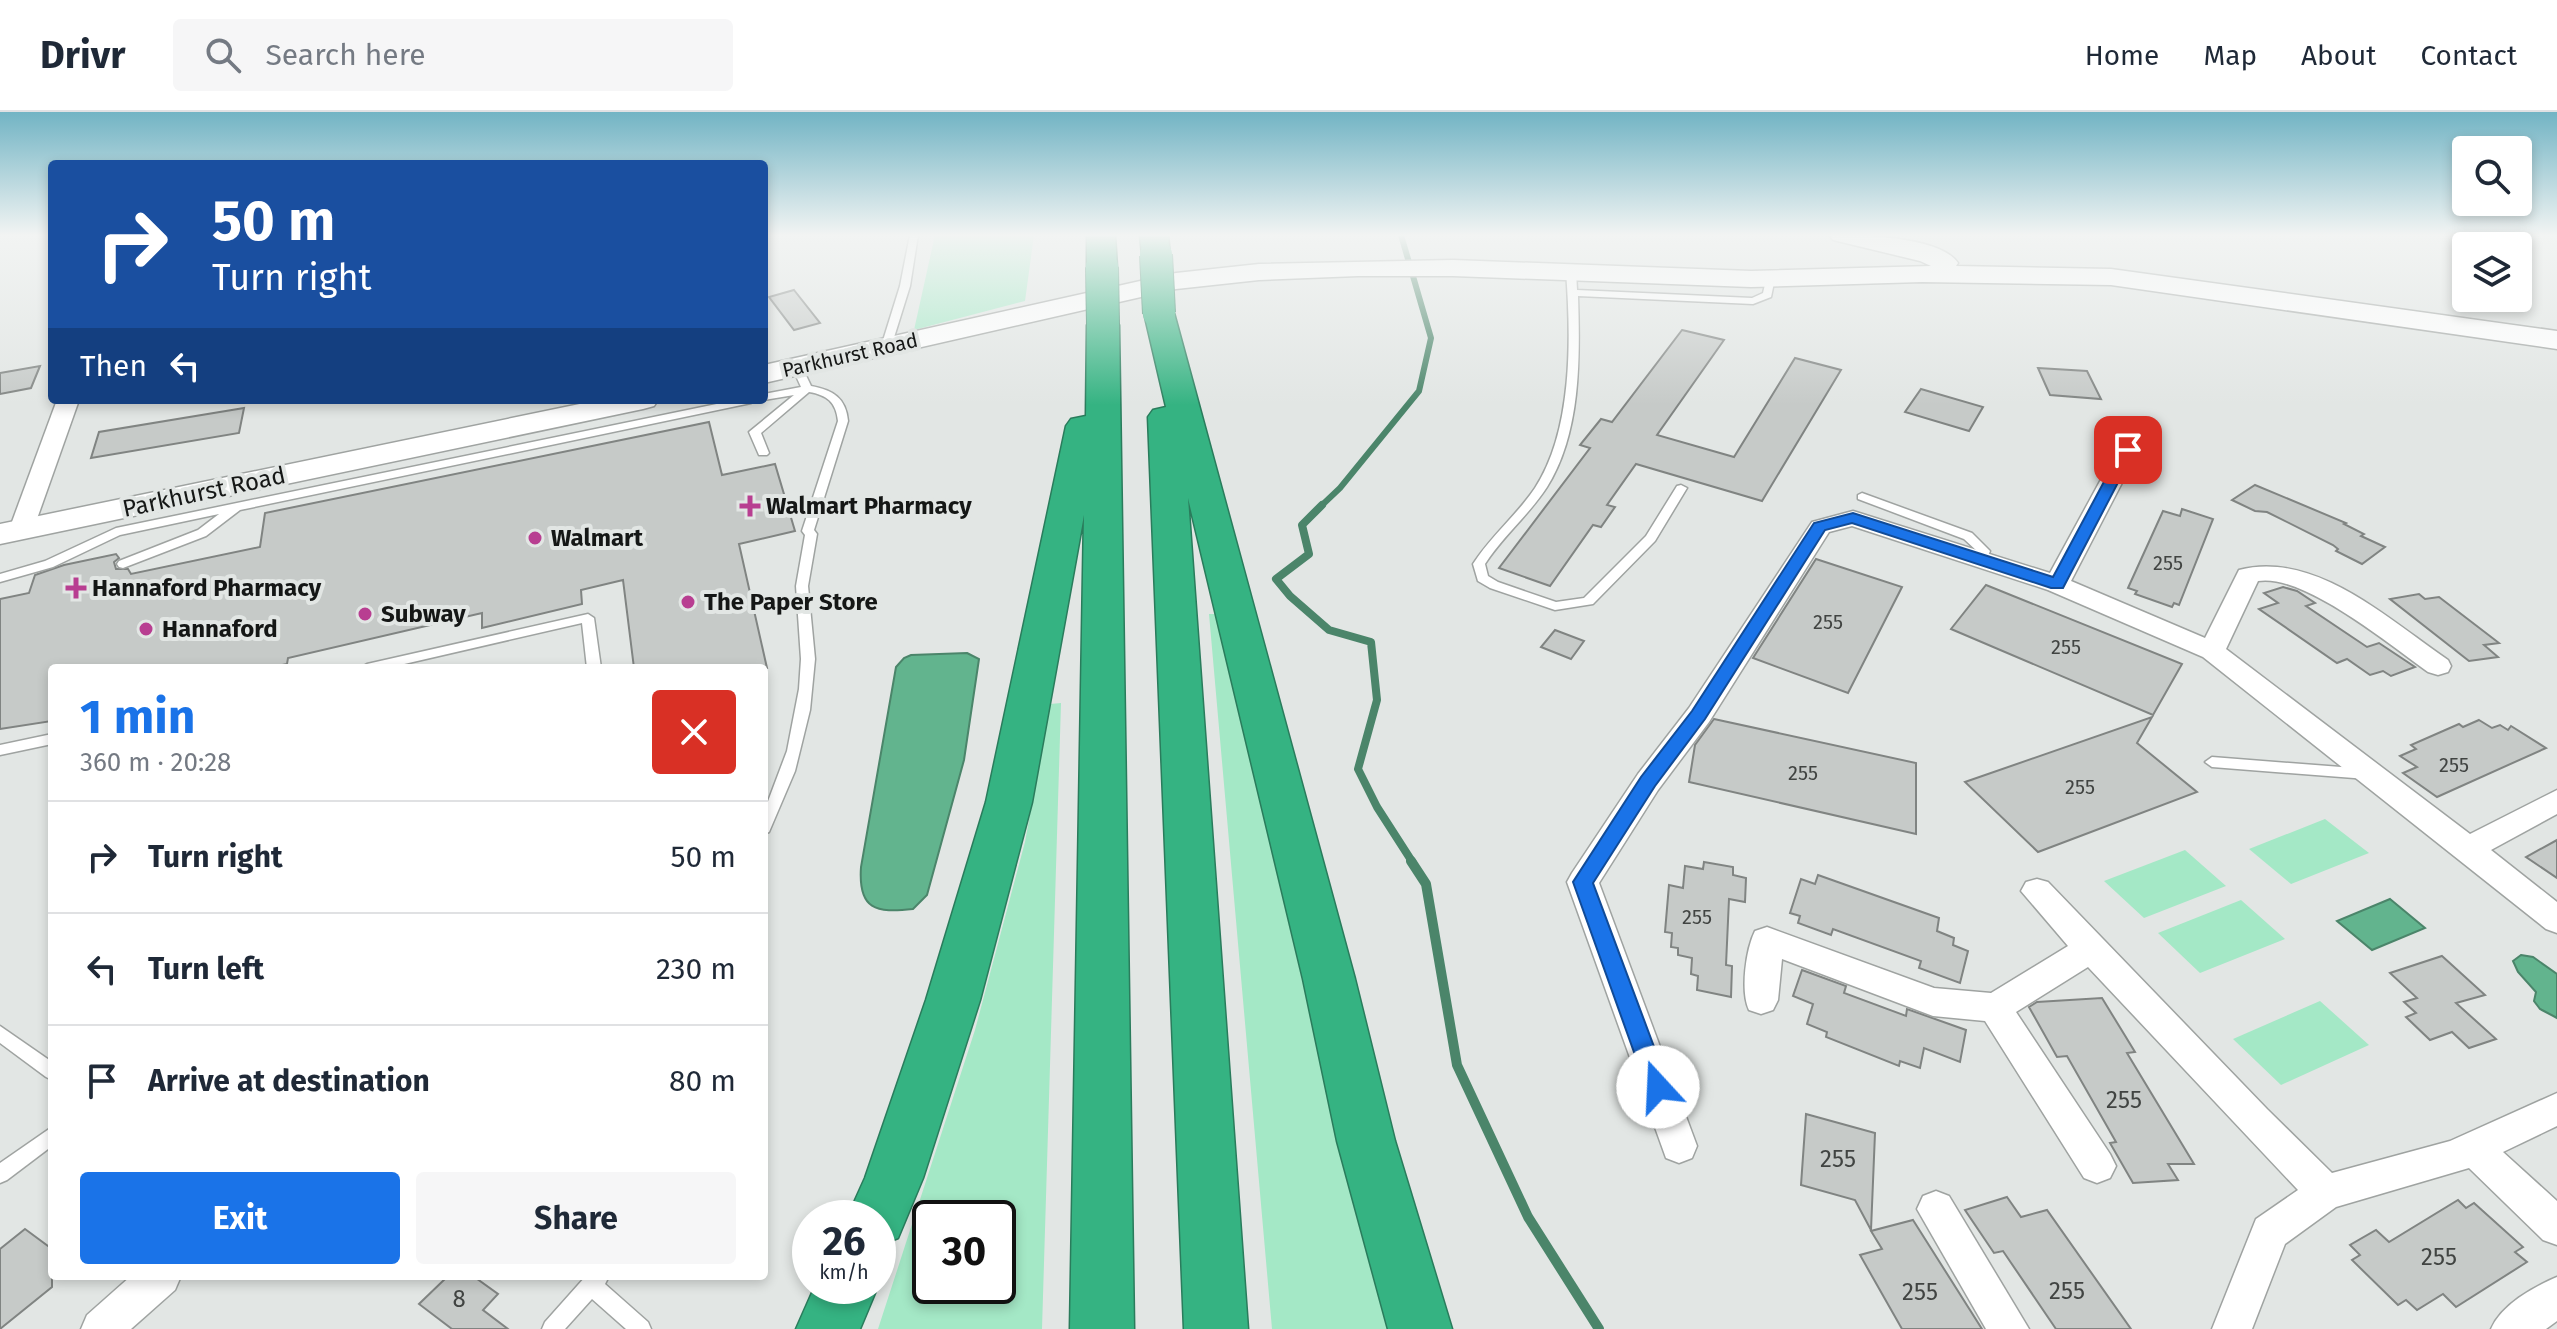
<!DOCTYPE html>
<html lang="en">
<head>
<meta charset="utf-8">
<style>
	:root { --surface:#fff; --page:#f6f6f7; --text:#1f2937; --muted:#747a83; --line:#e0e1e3; --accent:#1a73e8 }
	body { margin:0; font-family:"Fira Sans",sans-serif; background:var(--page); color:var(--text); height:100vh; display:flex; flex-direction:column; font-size:30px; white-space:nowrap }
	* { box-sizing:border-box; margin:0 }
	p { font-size:26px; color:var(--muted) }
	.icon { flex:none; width:44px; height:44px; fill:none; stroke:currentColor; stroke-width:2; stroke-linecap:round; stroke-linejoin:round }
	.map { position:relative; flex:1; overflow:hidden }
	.details { position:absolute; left:48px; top:552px; width:720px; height:616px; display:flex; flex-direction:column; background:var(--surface); border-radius:8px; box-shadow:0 4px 12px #0003 }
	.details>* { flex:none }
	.guide { position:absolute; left:48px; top:48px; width:720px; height:244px; border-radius:8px; box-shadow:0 4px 12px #0003; background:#1a4fa0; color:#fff; overflow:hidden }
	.fabs { position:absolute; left:2452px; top:24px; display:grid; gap:16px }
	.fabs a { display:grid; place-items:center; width:80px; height:80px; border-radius:8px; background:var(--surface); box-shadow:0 4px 12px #0003; font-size:40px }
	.speed { position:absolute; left:792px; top:1088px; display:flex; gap:16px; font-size:40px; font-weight:700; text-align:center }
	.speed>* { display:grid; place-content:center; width:104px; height:104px; border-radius:50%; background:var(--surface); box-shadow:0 4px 12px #0003; line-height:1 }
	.speed small { font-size:20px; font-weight:400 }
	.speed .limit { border:4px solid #111; border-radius:12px; background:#fff; color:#111 }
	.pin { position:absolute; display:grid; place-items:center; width:68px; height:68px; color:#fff; margin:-34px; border-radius:16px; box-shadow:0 4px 12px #0006 }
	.me { position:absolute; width:88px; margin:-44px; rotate:340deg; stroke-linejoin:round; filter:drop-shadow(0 0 6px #0008) }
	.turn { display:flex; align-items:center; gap:28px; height:168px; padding:0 32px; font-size:36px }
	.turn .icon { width:104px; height:104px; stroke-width:2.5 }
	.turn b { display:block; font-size:56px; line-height:68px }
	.then { display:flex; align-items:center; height:76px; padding:0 32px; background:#0003; gap:16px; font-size:30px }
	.round { display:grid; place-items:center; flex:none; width:84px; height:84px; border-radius:8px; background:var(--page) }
	.overview { display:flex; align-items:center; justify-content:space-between; height:136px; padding:0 32px }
	h1 { font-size:48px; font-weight:700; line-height:60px; color:var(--accent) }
	.action { display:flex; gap:16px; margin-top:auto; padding:16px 32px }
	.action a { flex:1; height:92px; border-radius:8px; background:var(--accent); color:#fff; font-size:32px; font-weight:700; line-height:92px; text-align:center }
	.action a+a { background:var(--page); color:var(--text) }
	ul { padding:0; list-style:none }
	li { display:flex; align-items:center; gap:24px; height:112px; padding:0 32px; border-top:2px solid var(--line) }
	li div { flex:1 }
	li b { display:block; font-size:30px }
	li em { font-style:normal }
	header { display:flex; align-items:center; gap:48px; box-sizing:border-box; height:112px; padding:0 40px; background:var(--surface); border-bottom:2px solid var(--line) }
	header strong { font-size:38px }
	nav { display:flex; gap:44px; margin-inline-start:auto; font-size:28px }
	.search { width:560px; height:72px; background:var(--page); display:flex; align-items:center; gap:20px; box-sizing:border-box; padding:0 28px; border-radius:8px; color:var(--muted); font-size:30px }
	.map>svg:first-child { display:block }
	.green { fill:#a4e8c6; fill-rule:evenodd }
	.water { fill:#62b48e; stroke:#4b856a; stroke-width:2 }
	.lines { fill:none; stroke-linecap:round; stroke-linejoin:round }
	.stream-far2 { stroke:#4b856a; stroke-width:6 }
	.stream-far1 { stroke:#4b856a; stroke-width:8 }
	.stream { stroke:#4b856a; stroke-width:10 }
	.building { fill:#c6cac8; stroke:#808482; stroke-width:2 }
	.lane-casing { stroke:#9fa3a1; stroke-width:3 }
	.street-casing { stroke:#9fa3a1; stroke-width:3 }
	.secondary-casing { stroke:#9fa3a1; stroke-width:3 }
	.highway-casing { stroke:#2a7c5c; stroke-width:3 }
	.lane { fill:#fff; fill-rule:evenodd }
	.street { fill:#fff; fill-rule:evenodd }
	.secondary { fill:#fff; fill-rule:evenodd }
	.highway { fill:#35b382; fill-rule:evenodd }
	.highway-bridge-casing { stroke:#2a7c5c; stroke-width:34; stroke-linecap:butt }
	.highway-bridge { stroke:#35b382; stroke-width:32 }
	.route { fill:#1a73e8; stroke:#114b97; stroke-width:2 }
	.poi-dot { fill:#b83e91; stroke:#e2e6e4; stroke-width:3 }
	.labels { text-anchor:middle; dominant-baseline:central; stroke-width:8; stroke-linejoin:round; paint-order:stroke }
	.far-street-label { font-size:20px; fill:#151716; stroke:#e2e6e4 }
	.number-label { font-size:20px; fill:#414442 }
	.street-label { font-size:24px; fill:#151716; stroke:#e2e6e4 }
	.poi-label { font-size:24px; font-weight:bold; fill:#151716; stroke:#e2e6e4; text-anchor:start }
	.near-number-label { font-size:24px; fill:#414442 }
</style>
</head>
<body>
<header>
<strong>Drivr</strong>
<div class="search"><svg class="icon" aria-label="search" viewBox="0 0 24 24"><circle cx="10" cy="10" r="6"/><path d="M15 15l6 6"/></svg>Search here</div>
<nav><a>Home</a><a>Map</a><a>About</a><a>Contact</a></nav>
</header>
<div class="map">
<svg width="2557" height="1217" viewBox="0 0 2557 1217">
	<rect width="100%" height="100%" fill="#e2e6e4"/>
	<g class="green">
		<polygon points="935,123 1034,123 1025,189 914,218"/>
		<polygon points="1209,502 1216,502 1362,1122 1388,1217 1272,1217"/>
		<path d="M1061,591L1042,1217H878L975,918L1025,730L1050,592ZM998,1106V1174H930V1106Z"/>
		<polygon points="2325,707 2369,741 2291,772 2249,737"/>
		<polygon points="2185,738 2226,774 2144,806 2104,769"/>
		<polygon points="2241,788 2285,827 2200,861 2158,821"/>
		<polygon points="2320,889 2369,933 2281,973 2233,927"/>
	</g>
	<g class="water">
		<path d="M967,541L979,547L964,648L927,783L913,797C876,801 858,798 861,755L896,555L904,546L911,543Z"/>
		<polygon points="2390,787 2425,816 2372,838 2337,809"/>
		<polygon points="2521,843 2533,845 2557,862 2557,906 2540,897 2534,889 2536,880 2518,860 2513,849"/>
	</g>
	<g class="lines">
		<polyline class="stream-far2" points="1320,395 1340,376 1419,279 1431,226 1401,123"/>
		<polyline class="stream-far1" points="1322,393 1302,413 1309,442 1276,467 1290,484 1329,518 1371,530 1377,588 1358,657 1377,695 1413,751"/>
		<polyline class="stream" points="1411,749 1426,772 1457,953 1528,1105 1599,1217"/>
	</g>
	<g class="building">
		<polygon points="794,178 820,211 794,218 769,185"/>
		<polygon points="1682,218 1724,228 1657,323 1734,345 1795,246 1841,258 1762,389 1636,352 1607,393 1615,395 1601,415 1593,413 1550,474 1499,456 1590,336 1580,333 1601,307 1612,310"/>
		<polygon points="40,254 31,276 0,282 0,261"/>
		<polygon points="2038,256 2087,259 2101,287 2050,283"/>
		<polygon points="1921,277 1983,295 1969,319 1905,300"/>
		<polygon points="244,296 239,321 91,346 99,320"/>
		<polygon points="709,310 722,363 775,352 795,419 739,432 767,556 634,556 623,468 581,478 582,492 482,516 482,501 288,546 287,552 268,556 52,556 52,609 0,617 0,487 29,481 35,463 64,453 116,442 119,446 114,450 116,457 128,457 131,462 260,435 265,401"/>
		<polygon points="2255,373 2346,411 2344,412 2364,422 2361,424 2385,435 2362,452 2336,439 2338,437 2333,433 2267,400 2255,399 2232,388"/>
		<polygon points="2182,397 2213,407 2179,493 2174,491 2172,495 2135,482 2137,479 2128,476 2163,399 2180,404"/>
		<polygon points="1816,447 1902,475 1848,581 1753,546"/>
		<polygon points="1986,473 2182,552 2153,603 1951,517"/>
		<polygon points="2283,475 2297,479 2315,491 2306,494 2367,535 2379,531 2415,555 2391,564 2383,559 2370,563 2347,547 2337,551 2259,497 2278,491 2264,481"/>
		<polygon points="2419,482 2425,487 2439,485 2499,531 2484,533 2498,545 2469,549 2390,487"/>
		<polygon points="1555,518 1584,529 1571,547 1541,535"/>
		<polygon points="2152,605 2137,631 2197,680 2038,740 1965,670"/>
		<polygon points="1714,607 1916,651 1916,722 1689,670 1695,633"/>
		<polygon points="2479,608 2492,616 2500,613 2508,618 2511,614 2546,636 2437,685 2403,661 2417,655 2400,644 2416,637 2411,633 2459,612 2463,615"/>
		<polygon points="2557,728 2557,766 2526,745"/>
		<polygon points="1704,750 1733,755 1733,763 1746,766 1745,790 1729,787 1726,853 1732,854 1731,885 1697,878 1698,864 1691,862 1692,846 1678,843 1678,836 1671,835 1672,821 1665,820 1669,773 1683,776 1685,754 1703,757"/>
		<polygon points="1818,763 1939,806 1937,819 1954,826 1953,833 1968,839 1960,871 1919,856 1921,849 1833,817 1831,823 1798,811 1800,804 1790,801 1801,767 1815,772"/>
		<polygon points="2442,844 2485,883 2456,891 2496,927 2469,936 2452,920 2430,928 2406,905 2416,901 2404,890 2417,886 2390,861"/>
		<polygon points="1802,858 1846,874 1844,881 1906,904 1907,897 1966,918 1960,950 1924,936 1920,956 1900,949 1899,954 1826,925 1827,920 1807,912 1813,892 1793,884"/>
		<polygon points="2102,886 2135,940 2127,941 2194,1052 2168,1052 2178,1068 2133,1071 2110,1031 2116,1030 2067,944 2057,945 2029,895 2037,890"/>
		<polygon points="1806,1002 1875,1021 1871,1118 1855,1088 1801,1073"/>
		<polygon points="2007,1085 2021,1105 2047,1098 2131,1217 2056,1217 2003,1139 1994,1141 1965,1098"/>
		<polygon points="2458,1088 2466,1096 2474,1091 2523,1135 2515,1140 2527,1150 2456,1195 2443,1182 2417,1198 2406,1188 2398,1193 2352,1148 2360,1143 2350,1133 2376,1118 2389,1130"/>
		<polygon points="1913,1108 1982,1217 1902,1217 1860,1143 1882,1137 1871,1119"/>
		<polygon points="25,1117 52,1137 52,1175 0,1217 0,1137"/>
		<polygon points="448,1164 473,1164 498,1182 483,1198 508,1217 452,1217 419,1192"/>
	</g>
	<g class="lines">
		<defs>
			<g id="lane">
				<polygon points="910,123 918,123 910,174 891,235 886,238 881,235 900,174"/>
				<path d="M1571,156L1576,159L1577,178L1752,186L1763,181L1767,164L1775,166L1771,185L1753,192L1578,184C1580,246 1581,321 1547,375C1529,403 1503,424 1485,452L1488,464L1498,470L1556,490L1584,486L1646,424L1677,374L1681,373L1687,376L1655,429L1593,492L1555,498L1490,476L1478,469L1473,452C1491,424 1517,403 1535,376C1573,318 1571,225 1566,159Z"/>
				<path d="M797,252L802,255L811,274C833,278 846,286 848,309L814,418L817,422L808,474L815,547L810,598L795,659L769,720L764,722V700L787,639L799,577L801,547L796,474L805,423L802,419L838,309C836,290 827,283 809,280L761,321L769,341L767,343H759L749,320L794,283L764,288V282L801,275L792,255Z"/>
				<polygon points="736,288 756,288 751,291 240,398 206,424 123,456 119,455 117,452 119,449 198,418 219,402 120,423 53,455 0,470 0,462 45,449 116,416"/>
				<polygon points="1862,381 1972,421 1990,439 1985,451 1977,451 1975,448 1978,440 1964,427 1858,387 1858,383"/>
				<polygon points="588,502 594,506 601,556 587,556 582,511 387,556 360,556 367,552"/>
				<polygon points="52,622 52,632 0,643 0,633"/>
				<polygon points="2212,645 2367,657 2372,658 2374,662 2372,666 2367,667 2212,655 2205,650"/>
				<polygon points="0,914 52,950 52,968 46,965 0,931"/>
				<polygon points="52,1015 52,1034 7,1068 0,1071 0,1051"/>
				<polygon points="586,1164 609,1164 605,1172 648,1210 651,1217 626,1217 592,1187 565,1217 542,1217 545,1210"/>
			</g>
			<g id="street">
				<polygon points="57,288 79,288 33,418 30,423 12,423 9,418"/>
				<path d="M2128,331L2139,338L2071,469L2205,526L2239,458C2315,438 2389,508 2448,548L2451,554L2448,560L2438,563L2428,560C2391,534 2303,461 2258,469L2226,537L2470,722L2557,678V702L2491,738L2557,790V821L2546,817L2203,545L2048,478L1852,414L1829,420L1709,610L1658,678L1599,771L1697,1034L1692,1046L1679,1051L1666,1046L1567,770L1572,761L1638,662L1689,596L1812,410L1853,399L2050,461L2117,338Z"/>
				<path d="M2037,767L2048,770L2267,997L2332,1061L2450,1029L2557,981V1014L2503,1040L2557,1089V1133L2543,1128L2469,1056L2336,1095L2285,1132L2252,1217H2212L2256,1107L2298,1078L2088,855L2016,900L2110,1042L2116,1054L2110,1066L2097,1071L2084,1066L1985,909L1933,904L1782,847L1778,888L1773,898L1761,902L1749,898C1740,879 1746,837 1755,819L1767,815L1934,876L1991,881L2068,834L2021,779L2026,770Z"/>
				<polygon points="1936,1079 1949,1084 2029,1217 1986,1217 1917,1097 1923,1084"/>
				<polygon points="131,1164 181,1164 175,1178 131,1217 81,1217 87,1203"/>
				<path d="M2557,1165V1209L2546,1217H2491C2501,1193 2533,1175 2557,1165Z"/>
			</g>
			<g id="secondary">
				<path d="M1829,123C1859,123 1940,124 1958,151L1956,154L2111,157L2557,219V237L2111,173L1922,170L1751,175L1453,164H1358L1259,168L1176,177L764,271V253L1176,161L1259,152L1453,148L1751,159L1931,154L1920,149L1833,128Z"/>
				<polygon points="599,288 658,288 654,294 643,297 0,432 0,412"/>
			</g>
			<g id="highway">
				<polygon points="1087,123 1115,123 1117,155 1112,161 1102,164 1092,161 1087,155"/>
				<polygon points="1140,123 1168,123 1170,143 1166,149 1156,152 1146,149 1142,143"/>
				<polygon points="1159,192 1170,194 1174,201 1355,867 1395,1029 1452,1217 1388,1217 1337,1029 1303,867 1188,386 1248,1217 1184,1217 1148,305 1153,298 1166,295 1144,201 1148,194"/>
				<polygon points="1103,204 1114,206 1119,213 1134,1217 1070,1217 1084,403 1032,690 980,888 923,1066 898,1126 878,1134 878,1106 847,1106 865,1066 926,888 986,690 1066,314 1071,307 1086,304 1087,213 1092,206"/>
				<polygon points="815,1174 878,1174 860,1217 796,1217"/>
			</g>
		</defs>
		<use href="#lane" class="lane-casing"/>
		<use href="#street" class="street-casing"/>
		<use href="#secondary" class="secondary-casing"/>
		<use href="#highway" class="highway-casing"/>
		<use href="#lane" class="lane"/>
		<use href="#street" class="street"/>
		<use href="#secondary" class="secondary"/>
		<use href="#highway" class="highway"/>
		<defs>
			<g id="highway-bridge">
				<polyline points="1156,143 1159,201"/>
				<polyline points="1102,155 1103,213"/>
			</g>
		</defs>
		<use href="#highway-bridge" class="highway-bridge-casing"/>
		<use href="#highway-bridge" class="highway-bridge"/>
	</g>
	<linearGradient id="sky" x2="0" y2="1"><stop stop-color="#72b4c4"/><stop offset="0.42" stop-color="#f2f4f3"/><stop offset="1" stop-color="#f2f4f3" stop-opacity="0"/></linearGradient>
	<rect width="2557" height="293" fill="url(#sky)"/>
	<polygon class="route" points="2128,334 2135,338 2063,476 2051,476 1852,411 1825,418 1705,607 1655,674 1593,771 1669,975 1666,982 1658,985 1649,982 1573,770 1641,665 1692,599 1814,411 1853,401 2053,465 2121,338"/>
	<g class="poi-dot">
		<path d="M746 382h8v8h8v8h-8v8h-8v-8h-8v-8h8z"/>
		<circle cx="535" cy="426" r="8"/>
		<path d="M72 464h8v8h8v8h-8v8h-8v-8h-8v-8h8z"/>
		<circle cx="688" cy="490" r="8"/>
		<circle cx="365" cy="502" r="8"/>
		<circle cx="146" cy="517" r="8"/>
	</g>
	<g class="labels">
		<g class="far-street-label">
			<text transform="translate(850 243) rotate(-13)">Parkhurst Road</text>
		</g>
		<g class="number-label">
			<text x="2168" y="451">255</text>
			<text x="1828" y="510">255</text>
			<text x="2066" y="535">255</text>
			<text x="2454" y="653">255</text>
			<text x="1803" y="661">255</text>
			<text x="2080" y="675">255</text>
			<text x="1697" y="805">255</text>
		</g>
		<g class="street-label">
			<text transform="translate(204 380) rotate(-12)">Parkhurst Road</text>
		</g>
		<g class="poi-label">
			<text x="766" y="394">Walmart Pharmacy</text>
			<text x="551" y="426">Walmart</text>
			<text x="92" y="476">Hannaford Pharmacy</text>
			<text x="704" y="490">The Paper Store</text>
			<text x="381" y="502">Subway</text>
			<text x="162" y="517">Hannaford</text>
		</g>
		<g class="near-number-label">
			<text x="2124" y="988">255</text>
			<text x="1838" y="1047">255</text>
			<text x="2439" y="1145">255</text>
			<text x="2067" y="1179">255</text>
			<text x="1920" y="1180">255</text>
			<text x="459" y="1187">8</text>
		</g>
	</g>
</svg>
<div class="fabs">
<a><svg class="icon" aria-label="search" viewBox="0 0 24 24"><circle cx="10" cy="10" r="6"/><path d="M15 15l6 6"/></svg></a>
<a><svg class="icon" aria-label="layers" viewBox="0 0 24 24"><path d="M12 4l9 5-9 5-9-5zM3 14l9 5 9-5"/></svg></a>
</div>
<div class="speed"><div>26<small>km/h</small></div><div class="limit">30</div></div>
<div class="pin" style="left:2128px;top:338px;background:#d93025"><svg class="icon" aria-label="arrive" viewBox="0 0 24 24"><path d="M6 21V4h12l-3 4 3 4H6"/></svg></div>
<svg class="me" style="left:1658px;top:975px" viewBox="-20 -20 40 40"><circle r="19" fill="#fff"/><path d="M0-13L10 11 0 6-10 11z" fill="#1a73e8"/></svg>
<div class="guide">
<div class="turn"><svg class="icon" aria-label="right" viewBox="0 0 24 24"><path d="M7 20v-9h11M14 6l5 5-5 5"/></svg><div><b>50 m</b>Turn right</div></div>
<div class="then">Then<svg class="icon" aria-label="left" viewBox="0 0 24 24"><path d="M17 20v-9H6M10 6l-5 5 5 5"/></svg></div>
</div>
<section class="details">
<div class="overview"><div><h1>1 min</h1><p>360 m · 20:28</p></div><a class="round" style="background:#d93025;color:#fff"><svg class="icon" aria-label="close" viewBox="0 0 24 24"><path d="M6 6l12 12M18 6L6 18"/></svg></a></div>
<ul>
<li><svg class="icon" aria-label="right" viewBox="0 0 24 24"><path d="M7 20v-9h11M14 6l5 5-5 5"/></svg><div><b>Turn right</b></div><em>50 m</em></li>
<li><svg class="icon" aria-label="left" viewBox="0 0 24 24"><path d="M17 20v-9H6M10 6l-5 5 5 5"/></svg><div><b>Turn left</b></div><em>230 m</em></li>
<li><svg class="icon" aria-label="arrive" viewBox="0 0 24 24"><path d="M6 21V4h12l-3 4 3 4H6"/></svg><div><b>Arrive at destination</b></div><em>80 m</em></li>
</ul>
<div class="action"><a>Exit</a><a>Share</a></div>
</section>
</div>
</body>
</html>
